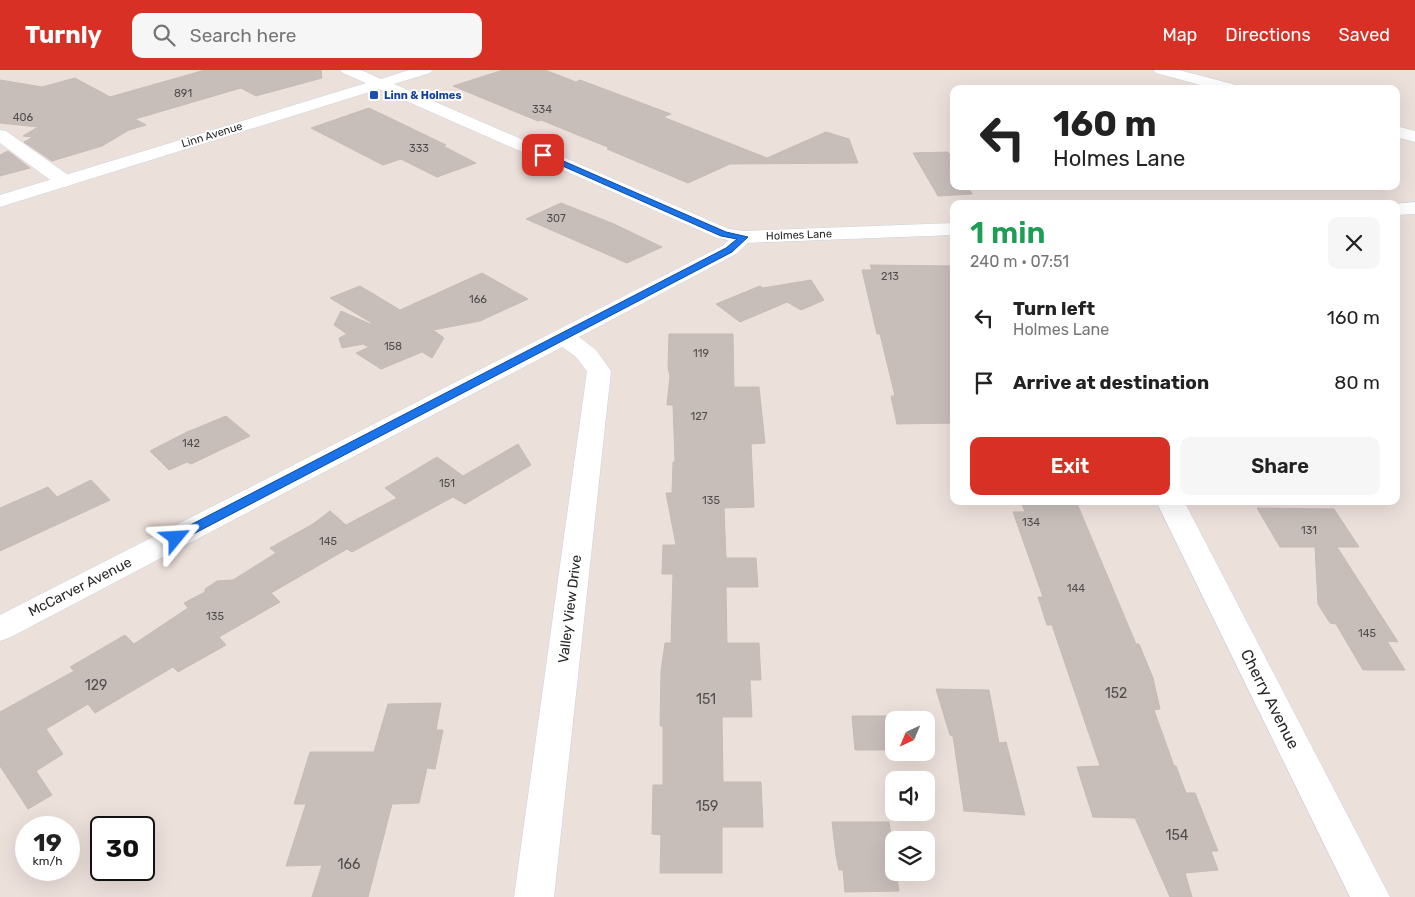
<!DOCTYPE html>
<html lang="en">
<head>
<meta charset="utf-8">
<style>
	:root { --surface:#fff; --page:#f6f6f6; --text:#222; --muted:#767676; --accent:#d93025 }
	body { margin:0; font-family:Rubik,sans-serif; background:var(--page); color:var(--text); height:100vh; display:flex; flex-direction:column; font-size:19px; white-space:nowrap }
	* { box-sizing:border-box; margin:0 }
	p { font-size:16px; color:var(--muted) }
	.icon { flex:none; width:28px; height:28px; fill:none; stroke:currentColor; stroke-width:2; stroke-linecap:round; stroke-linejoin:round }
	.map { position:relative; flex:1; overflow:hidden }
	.sheet { position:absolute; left:950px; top:130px; width:450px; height:305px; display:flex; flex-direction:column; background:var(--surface); border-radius:10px; box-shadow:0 5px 20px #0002 }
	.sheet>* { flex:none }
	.guide { position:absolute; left:950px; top:15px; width:450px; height:105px; border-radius:10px; box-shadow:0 5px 20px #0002; background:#fff; color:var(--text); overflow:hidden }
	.needle { width:32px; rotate:224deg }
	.tools { position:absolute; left:885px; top:641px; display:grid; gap:10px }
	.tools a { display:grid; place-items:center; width:50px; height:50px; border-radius:10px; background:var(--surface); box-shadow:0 5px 20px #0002; font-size:25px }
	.speed { position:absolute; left:15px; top:746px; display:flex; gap:10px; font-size:25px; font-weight:700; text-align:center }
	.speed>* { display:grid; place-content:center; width:65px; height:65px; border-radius:50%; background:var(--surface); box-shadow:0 5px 20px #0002; line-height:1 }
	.speed small { font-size:12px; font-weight:400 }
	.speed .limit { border:2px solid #111; border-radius:8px; background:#fff; color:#111 }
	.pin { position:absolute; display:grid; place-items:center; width:42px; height:42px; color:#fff; margin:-21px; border-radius:10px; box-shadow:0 2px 8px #0006 }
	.me { position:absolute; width:55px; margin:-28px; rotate:63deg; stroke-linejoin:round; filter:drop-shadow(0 0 4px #0008) }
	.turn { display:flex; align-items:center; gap:18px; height:105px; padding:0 20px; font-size:22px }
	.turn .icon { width:65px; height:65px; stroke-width:2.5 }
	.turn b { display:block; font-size:35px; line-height:42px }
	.round { display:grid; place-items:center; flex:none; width:52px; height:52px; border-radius:10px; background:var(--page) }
	.head { display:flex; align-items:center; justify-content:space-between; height:85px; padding:0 20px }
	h1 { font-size:30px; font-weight:600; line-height:38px; color:#1e9e55 }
	.primary-button { display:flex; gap:10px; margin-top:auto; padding:10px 20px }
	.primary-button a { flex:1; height:58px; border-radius:10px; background:var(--accent); color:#fff; font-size:20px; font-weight:600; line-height:58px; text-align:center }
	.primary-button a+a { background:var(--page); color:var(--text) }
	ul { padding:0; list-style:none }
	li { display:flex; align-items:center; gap:15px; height:65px; padding:0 20px }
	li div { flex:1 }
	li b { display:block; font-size:19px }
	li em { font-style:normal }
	header { display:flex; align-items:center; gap:30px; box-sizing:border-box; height:70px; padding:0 25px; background:var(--accent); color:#fff }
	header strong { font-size:24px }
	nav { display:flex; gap:28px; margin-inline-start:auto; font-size:18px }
	.search { width:350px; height:45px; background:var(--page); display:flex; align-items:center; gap:12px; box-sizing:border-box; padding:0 18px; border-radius:10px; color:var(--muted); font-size:19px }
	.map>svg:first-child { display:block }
	.building { fill:#c7beba; stroke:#c7bbb4 }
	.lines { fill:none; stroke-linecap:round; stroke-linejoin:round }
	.street-casing { stroke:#c9d2dc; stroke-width:1 }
	.secondary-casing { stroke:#c9d2dc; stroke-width:1 }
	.street { fill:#fff; fill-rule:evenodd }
	.secondary { fill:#fff; fill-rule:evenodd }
	.route { fill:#1a73e8; stroke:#114b97 }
	.transit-dot { fill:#1a4fb4; stroke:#fff; stroke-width:2 }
	.labels { text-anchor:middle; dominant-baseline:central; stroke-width:4; stroke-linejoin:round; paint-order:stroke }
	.number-label { font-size:11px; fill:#504e4d }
	.far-transit-label { font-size:11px; font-weight:bold; fill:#164399; stroke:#fff; text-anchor:start }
	.far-street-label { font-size:11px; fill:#292929; stroke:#fff }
	.street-label { font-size:14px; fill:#292929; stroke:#fff }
	.near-number-label { font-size:14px; fill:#504e4d }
	.near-street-label { font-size:16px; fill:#292929; stroke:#fff }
</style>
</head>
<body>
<header>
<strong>Turnly</strong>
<div class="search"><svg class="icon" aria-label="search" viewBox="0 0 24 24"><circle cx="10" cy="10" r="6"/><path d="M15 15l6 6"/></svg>Search here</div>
<nav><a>Map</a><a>Directions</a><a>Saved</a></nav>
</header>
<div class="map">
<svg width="1415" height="827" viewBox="0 0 1415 827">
	<rect width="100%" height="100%" fill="#ece0db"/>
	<g class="building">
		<polygon points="205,0 321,0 322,8 256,26 241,18 135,49 146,55 129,60 102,76 52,91 24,72 33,67 23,66 38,57 0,53 0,10 42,17 75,8 110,27"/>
		<polygon points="503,0 545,0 576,12 580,10 671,44 663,47 767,88 826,62 849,69 858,93 730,94 688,113 607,79 610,78 541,50 538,51 453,16"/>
		<polygon points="369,38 446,75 443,76 476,93 437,107 401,89 383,95 311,58"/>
		<polygon points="8,81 30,98 0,106 0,85"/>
		<polygon points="948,82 954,92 954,116 967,116 972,124 938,126 913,83"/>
		<polygon points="561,133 614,154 662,177 627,193 526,149"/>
		<polygon points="870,195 954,196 954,353 897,354 891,326 895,326 880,264 877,264 862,200 872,200"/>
		<polygon points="482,203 528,229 480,251 433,260 444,268 432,288 422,282 381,299 356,283 369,277 363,274 342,278 339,268 347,264 334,255 341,241 370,254 372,253 330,228 360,216 400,240"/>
		<polygon points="811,210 824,230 801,240 787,232 740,252 716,234 760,216 763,218"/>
		<polygon points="669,264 733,264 734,317 759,317 765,373 751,374 754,437 724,438 726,488 756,488 758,517 726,517 727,573 759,573 761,610 750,610 752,647 722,647 723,712 761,712 763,757 722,757 722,803 660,803 661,765 652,764 653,715 663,715 663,656 660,656 661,601 665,573 671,573 673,504 662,504 663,475 676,475 666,423 672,423 673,392 675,392 673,335 667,335 670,306 668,298"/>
		<polygon points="226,346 250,366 191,394 187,392 169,400 150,381 187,362"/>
		<polygon points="518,374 531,395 465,434 453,427 352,482 347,479 271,523 280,532 219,567 226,575 178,602 173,597 95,643 88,634 46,659 63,684 36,701 52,725 28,739 0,696 0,642 74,601 70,597 125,565 134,574 188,538 184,533 205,522 205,519 217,511 233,510 276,483 270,478 313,454 330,441 346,455 397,428 385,418 437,387 463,406"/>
		<polygon points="91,410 110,430 0,481 0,438 48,417 57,427"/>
		<polygon points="1021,431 1076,431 1136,574 1139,574 1153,608 1160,639 1154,640 1174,696 1176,696 1186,723 1195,723 1218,781 1211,781 1218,800 1185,803 1192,827 1170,827 1135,748 1093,747 1077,697 1100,696 1052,555 1047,555 1038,527 1043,527 1013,442 1025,442"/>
		<polygon points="1257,438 1334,439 1359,477 1337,477 1398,572 1387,571 1405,600 1363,600 1336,554 1330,553 1318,534 1315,477 1280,477"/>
		<polygon points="936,619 989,620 999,673 1006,672 1025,745 964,741 953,666 950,665"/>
		<polygon points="441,633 436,660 443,660 435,699 427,698 419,733 392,734 368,827 312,827 322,795 286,796 306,734 294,734 310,682 374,682 388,634"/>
		<polygon points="852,646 894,646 894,680 855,680"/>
		<polygon points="832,752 889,752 894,785 894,802 896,802 899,821 845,822 843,800 839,800 836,786"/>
	</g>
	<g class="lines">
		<defs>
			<g id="street">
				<polygon points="0,60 6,61 71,107 73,111 71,115 64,117 57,115 0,73"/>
				<polygon points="744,161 751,163 754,167 736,184 579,267 596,280 611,301 554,827 514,827 587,301 575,286 562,277 11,567 0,571 0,545 722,176 737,163"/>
				<polygon points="1156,431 1184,431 1390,827 1350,827"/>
			</g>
			<g id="secondary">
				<polygon points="340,0 361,0 381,9 409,0 433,0 430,3 394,14 729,159 744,161 954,153 954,165 744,173 717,168 379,19 0,137 0,125 366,13 343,3"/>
				<polygon points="1153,0 1179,0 1240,16 1242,19 1215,19 1156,3"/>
				<polygon points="1396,56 1415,61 1415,72 1396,67"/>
				<polygon points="1415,132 1415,144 1396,145 1396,134 1394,134"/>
			</g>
		</defs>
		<use href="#street" class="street-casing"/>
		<use href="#secondary" class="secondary-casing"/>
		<use href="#street" class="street"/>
		<use href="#secondary" class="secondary"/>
	</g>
	<polygon class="route" points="540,83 545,83 726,162 748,167 732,182 180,471 171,471 170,468 171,465 726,178 737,169 721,166 540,86"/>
	<rect class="transit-dot" x="369" y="20" width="10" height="10" rx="2.5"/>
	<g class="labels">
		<g class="number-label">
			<text x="183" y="23">891</text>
			<text x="542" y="39">334</text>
			<text x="23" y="47">406</text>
			<text x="419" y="78">333</text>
			<text x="556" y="148">307</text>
			<text x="890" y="206">213</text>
			<text x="478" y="229">166</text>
			<text x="393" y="276">158</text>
			<text x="701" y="283">119</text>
			<text x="699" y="346">127</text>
			<text x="191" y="373">142</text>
			<text x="447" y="413">151</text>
			<text x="711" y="430">135</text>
			<text x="1031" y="452">134</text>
			<text x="1309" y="460">131</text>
			<text x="328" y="471">145</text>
			<text x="1076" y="518">144</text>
			<text x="215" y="546">135</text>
			<text x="1367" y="563">145</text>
		</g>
		<g class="far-transit-label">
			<text x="384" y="25">Linn &amp; Holmes</text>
		</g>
		<g class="far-street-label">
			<text transform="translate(212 65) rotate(-17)">Linn Avenue</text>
			<text transform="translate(799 165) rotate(-2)">Holmes Lane</text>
		</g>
		<g class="street-label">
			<text transform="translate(80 517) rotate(-27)">McCarver Avenue</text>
			<text transform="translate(570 539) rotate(-83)">Valley View Drive</text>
		</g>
		<g class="near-number-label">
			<text x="96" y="615">129</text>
			<text x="1116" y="623">152</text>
			<text x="706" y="629">151</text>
			<text x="707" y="736">159</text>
			<text x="1177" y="765">154</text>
			<text x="349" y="794">166</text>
		</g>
		<g class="near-street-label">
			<text transform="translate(1270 629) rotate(63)">Cherry Avenue</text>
		</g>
	</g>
</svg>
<div class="tools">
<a><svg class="needle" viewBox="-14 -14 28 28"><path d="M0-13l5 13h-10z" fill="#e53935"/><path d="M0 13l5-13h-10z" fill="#767676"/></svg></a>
<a><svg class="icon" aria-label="sound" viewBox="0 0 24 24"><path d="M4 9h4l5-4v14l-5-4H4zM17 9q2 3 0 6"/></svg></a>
<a><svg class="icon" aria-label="layers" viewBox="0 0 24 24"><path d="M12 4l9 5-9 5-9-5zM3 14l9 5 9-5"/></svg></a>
</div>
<div class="speed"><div>19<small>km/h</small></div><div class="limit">30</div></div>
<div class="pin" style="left:543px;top:85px;background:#d93025"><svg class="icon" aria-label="arrive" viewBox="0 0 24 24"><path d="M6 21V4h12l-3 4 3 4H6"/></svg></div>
<svg class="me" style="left:176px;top:468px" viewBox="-20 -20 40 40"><path d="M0-17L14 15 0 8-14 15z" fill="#1a73e8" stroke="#fff" stroke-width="4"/></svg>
<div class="guide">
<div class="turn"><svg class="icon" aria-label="left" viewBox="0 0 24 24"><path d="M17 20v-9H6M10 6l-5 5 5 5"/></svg><div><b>160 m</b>Holmes Lane</div></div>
</div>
<section class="sheet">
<div class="head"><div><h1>1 min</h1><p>240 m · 07:51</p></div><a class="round"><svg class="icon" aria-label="close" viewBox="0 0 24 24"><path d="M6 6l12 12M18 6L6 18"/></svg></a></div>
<ul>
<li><svg class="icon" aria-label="left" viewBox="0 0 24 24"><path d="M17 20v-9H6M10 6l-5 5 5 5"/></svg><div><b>Turn left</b><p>Holmes Lane</p></div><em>160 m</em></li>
<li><svg class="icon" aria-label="arrive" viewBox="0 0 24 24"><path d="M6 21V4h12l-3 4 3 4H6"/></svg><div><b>Arrive at destination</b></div><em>80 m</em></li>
</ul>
<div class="primary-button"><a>Exit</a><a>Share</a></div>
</section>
</div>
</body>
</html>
